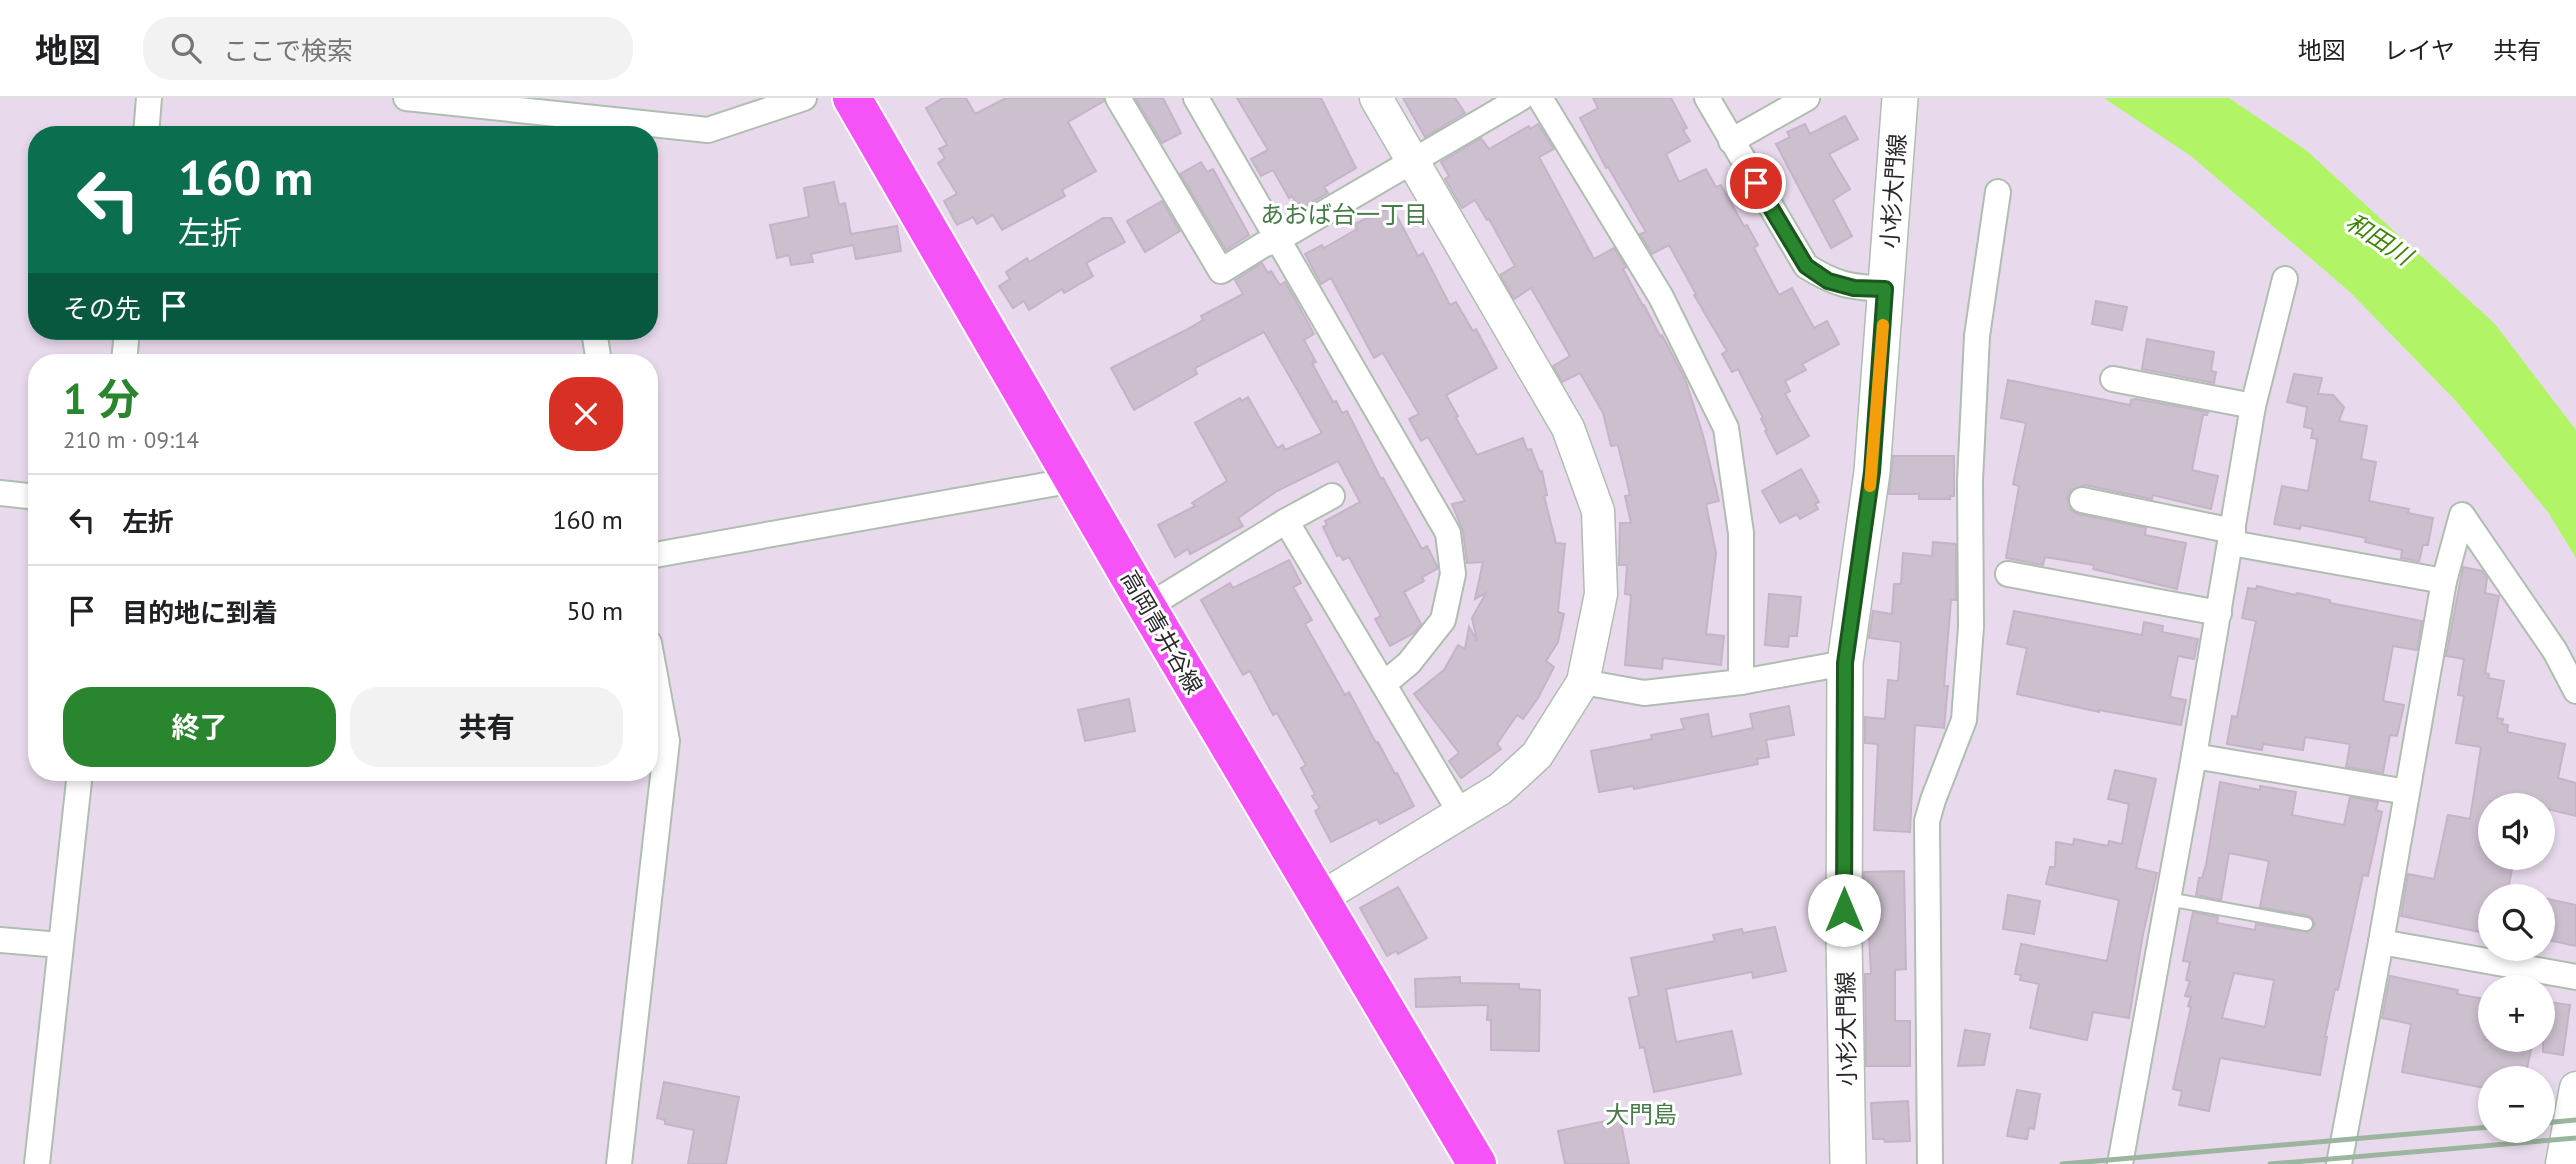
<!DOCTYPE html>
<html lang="ja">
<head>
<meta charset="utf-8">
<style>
	:root { --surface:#fff; --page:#f2f2f2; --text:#202124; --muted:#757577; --line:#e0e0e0; --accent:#29852e }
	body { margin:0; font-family:"PT Sans","Noto Sans JP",sans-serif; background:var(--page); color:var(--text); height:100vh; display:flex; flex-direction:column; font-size:26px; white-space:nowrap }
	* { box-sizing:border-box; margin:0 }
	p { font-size:23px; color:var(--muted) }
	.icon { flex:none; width:38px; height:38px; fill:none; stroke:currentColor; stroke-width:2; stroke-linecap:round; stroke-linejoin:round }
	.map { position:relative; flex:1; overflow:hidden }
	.details { position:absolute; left:28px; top:256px; width:630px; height:427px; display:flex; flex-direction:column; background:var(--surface); border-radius:28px; box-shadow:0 4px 10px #0003 }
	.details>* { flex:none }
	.top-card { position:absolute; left:28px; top:28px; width:630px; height:214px; border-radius:28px; box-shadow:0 4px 10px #0003; background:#0b6e4f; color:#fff; overflow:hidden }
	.fabs { position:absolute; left:2478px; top:695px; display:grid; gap:14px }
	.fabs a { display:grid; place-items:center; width:77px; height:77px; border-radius:50%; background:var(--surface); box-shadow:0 4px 10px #0003; font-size:35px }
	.pin { position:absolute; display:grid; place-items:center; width:60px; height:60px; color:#fff; margin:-30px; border:4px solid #fff; border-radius:50%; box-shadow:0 2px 7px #0007 }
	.me { position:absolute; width:77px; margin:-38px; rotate:0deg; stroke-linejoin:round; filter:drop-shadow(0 0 5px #0008) }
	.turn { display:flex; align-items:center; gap:24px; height:147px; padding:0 35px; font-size:32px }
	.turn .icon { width:91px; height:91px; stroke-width:2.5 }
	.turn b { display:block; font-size:49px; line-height:60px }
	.then { display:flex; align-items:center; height:66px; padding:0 35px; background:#0003; gap:14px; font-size:26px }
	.round { display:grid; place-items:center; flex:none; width:74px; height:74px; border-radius:28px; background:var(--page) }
	.overview { display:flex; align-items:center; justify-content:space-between; height:119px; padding:0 35px }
	h1 { font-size:42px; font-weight:700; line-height:52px; color:var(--accent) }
	.cta { display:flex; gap:14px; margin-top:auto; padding:14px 35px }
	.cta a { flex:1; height:80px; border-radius:28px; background:var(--accent); color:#fff; font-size:28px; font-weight:700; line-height:80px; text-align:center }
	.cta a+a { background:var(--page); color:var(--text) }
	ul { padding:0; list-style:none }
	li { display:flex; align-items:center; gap:21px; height:91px; padding:0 35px; border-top:2px solid var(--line) }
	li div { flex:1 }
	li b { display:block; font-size:26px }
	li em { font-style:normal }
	header { display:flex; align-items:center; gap:42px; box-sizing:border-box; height:98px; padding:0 35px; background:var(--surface); border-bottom:2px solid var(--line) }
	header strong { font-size:33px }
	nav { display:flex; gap:38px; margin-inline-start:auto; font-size:24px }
	.search { width:490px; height:63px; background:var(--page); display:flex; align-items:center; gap:18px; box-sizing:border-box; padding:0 24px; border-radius:28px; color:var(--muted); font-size:26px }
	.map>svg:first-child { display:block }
	.water { fill:#b1f566 }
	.building { fill:#ccbfce; stroke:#c5b4c8; stroke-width:2; fill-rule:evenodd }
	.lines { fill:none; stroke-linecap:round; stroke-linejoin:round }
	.service-casing { stroke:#aebeaf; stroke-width:16 }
	.minor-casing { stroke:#aebeaf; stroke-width:28 }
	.tertiary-casing { stroke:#aebeaf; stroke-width:35 }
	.secondary-casing { stroke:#aebeaf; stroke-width:38 }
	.primary-casing { stroke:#fff; stroke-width:42 }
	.service { stroke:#fff; stroke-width:12 }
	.minor { stroke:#fff; stroke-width:24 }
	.tertiary { stroke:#fff; stroke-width:32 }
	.secondary { stroke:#fff; stroke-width:35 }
	.primary { stroke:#f553f8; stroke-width:38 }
	.rail { stroke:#9cb59e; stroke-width:5 }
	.route-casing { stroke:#1b561e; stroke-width:18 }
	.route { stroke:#29852e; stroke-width:12 }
	.slow { stroke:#f59e0b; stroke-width:12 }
	.labels { text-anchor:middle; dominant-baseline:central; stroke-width:6; stroke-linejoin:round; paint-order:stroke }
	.street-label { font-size:23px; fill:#292929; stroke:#fff }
	.neighbourhood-label { font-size:24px; fill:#477c49; stroke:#fff }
	.water-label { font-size:24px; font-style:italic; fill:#3f8408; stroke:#fff }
</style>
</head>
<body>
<header>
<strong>地図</strong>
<div class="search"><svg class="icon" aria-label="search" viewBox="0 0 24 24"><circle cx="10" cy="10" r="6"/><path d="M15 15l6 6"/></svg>ここで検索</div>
<nav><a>地図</a><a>レイヤ</a><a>共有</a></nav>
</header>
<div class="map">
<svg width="2576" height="1066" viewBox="0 0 2576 1066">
	<rect width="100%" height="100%" fill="#e8daec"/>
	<polygon class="water" points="2104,0 2229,0 2306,52 2495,226 2576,332 2576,460 2548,414 2456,303 2349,193 2191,58"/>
	<g class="building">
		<polygon points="943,0 966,0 975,16 1006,0 1103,0 1104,3 1068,24 1096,73 1062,92 1065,98 1002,132 993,117 977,126 973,119 957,127 944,103 957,96 938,65 945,60 939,51 947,47 926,10"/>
		<polygon points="1135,0 1163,0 1181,35 1162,45"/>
		<polygon points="1237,0 1321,0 1356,70 1324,89 1328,95 1300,111 1292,98 1289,100 1273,72 1261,78 1251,61 1268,52"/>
		<polygon points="1403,0 1455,0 1465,15 1425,39"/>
		<polygon points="1593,0 1671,0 1687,30 1683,32 1690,43 1666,56 1679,84 1706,71 1716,89 1721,87 1744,128 1747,127 1758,147 1754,150 1779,197 1792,190 1814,230 1827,223 1839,246 1802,266 1806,272 1785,283 1790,293 1785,296 1809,338 1777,356 1765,333 1767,332 1761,321 1763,320 1738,271 1732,274 1722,256 1727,253 1694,197 1696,196 1669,147 1652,156 1640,136 1646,134 1608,69 1606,70 1580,20 1598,10"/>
		<polygon points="1845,18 1858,41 1829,56 1850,91 1833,102 1852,138 1831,150 1776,46 1790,39 1787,34 1805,26 1810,36"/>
		<polygon points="1538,26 1554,51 1539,59 1594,161 1614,150 1626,169 1623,171 1643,208 1644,207 1660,238 1662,237 1685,281 1703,337 1719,403 1706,406 1716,455 1706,536 1724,538 1721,567 1663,560 1662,571 1625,567 1631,497 1625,496 1627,467 1619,467 1620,425 1631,425 1625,398 1630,397 1618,347 1611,348 1603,315 1580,275 1562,284 1553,268 1570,258 1531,190 1514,201 1500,177 1515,168 1489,121 1487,122 1475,102 1462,110 1445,81 1449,78 1441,64 1481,40 1489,51 1529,28 1530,31"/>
		<polygon points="1201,64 1207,74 1213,71 1249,137 1226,152 1180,76"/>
		<polygon points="834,84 839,107 845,105 851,136 897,128 901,153 856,161 853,147 811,156 813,164 791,167 789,157 777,160 770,127 809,119 804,90"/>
		<polygon points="1162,103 1180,133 1145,154 1127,123"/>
		<polygon points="1392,109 1418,158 1423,155 1450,207 1456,204 1473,233 1476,231 1497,270 1446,297 1458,318 1456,320 1477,357 1523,340 1527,352 1531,351 1540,374 1542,373 1547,397 1544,398 1556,445 1565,446 1558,514 1564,516 1558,544 1546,563 1554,569 1538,600 1523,621 1517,617 1497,646 1501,651 1461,680 1449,663 1459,655 1414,596 1444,572 1458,547 1465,551 1469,529 1477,543 1472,520 1486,495 1475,501 1483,464 1467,465 1463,433 1452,406 1465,403 1428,339 1421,343 1409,321 1419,316 1383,255 1374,260 1331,180 1321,186 1305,156 1322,147 1324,150 1357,131 1354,126"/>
		<polygon points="1103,120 1111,120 1125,144 1086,165 1093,178 1064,195 1062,191 1029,212 1024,203 1013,210 999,188 1010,181 1006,174 1027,160 1029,164"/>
		<polygon points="1262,165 1268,175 1271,173 1280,187 1285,184 1295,201 1314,236 1304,242 1316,264 1312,265 1333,304 1336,303 1342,315 1347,313 1381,381 1383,380 1422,451 1427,448 1437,468 1437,471 1422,479 1424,483 1404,494 1421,526 1414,535 1390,548 1375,521 1381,518 1349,459 1343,462 1340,457 1337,458 1323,429 1327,427 1325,423 1360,404 1338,363 1277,393 1238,420 1243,428 1190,456 1188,451 1175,459 1158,427 1195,408 1192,405 1227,383 1195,325 1240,300 1242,303 1248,299 1277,350 1283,347 1285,352 1322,335 1264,234 1195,270 1197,276 1134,312 1111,270 1186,232 1203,222 1201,218 1243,196 1235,182"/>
		<polygon points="2096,203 2127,209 2122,232 2092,226"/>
		<polygon points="2147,241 2214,254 2211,273 2216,274 2214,285 2142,271"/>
		<polygon points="2294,276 2322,280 2318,296 2333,297 2344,309 2339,323 2367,328 2361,361 2376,364 2369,403 2409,411 2408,415 2433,420 2428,447 2423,447 2419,463 2401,460 2402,452 2365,444 2366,440 2301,427 2300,431 2274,426 2282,388 2308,393 2316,348 2317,341 2311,340 2313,331 2304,329 2307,309 2287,304"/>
		<polygon points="2008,282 2130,307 2131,302 2136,301 2208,314 2207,317 2203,317 2192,372 2218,378 2211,411 2153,397 2152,401 2085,387 2071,392 2067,400 2072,413 2078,416 2146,430 2145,437 2186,445 2177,491 2093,471 2094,467 2045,459 2043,467 2006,460 2019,388 2013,386 2026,325 2001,320"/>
		<polygon points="1893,358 1954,358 1954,398 1950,398 1950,401 1919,401 1919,396 1889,396"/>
		<polygon points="1801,371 1819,404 1815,406 1818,411 1800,421 1797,416 1780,425 1762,393"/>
		<polygon points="1933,444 1956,446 1956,502 1951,502 1944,588 1948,588 1944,630 1915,627 1910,734 1874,732 1878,646 1865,645 1865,619 1885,621 1888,582 1898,583 1901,544 1869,540 1873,513 1892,516 1894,486 1901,486 1903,455 1932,458"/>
		<polygon points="1289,462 1301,485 1293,489 1312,522 1305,526 1345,597 1349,594 1376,645 1378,644 1395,676 1397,675 1414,708 1380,726 1377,721 1331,744 1315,713 1320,710 1312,698 1315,696 1301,670 1306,667 1277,615 1273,617 1250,573 1243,577 1201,502 1230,485 1233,490"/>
		<polygon points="2463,469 2482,473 2487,480 2485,495 2499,498 2485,575 2489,576 2488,580 2504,583 2497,620 2503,621 2502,626 2508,627 2507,634 2565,646 2558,680 2576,685 2576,718 2543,710 2543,707 2519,707 2490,703 2490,760 2514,760 2507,798 2490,798 2490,836 2401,818 2408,776 2434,781 2448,717 2470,721 2481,649 2456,645 2464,598 2458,597 2464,561 2446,558"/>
		<polygon points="2257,488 2296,497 2297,495 2330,502 2330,505 2422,523 2417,552 2393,548 2383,603 2404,607 2397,638 2390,637 2383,675 2346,669 2350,646 2305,639 2303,652 2263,646 2262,652 2227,646 2232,618 2237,619 2256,523 2242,520 2248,490 2256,491"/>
		<polygon points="1769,496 1801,499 1797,538 1789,538 1788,549 1765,547"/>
		<polygon points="2014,513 2142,537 2144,524 2163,528 2162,534 2198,541 2194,561 2178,558 2170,599 2186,602 2181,627 2099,612 2099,614 2017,596 2027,550 2007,546"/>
		<polygon points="1129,601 1135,633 1085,643 1078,612"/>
		<polygon points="1789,608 1794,637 1766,642 1769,659 1757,661 1758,666 1634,691 1633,688 1599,694 1591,653 1652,641 1651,637 1684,631 1681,621 1708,616 1712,639 1753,630 1750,616"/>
		<polygon points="2115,672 2156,681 2136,770 2157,775 2143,836 2129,920 2093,914 2087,942 2030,930 2039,886 2020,882 2021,877 2015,876 2021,846 2107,863 2119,802 2046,786 2050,769 2055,769 2056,744 2073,747 2074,741 2108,748 2109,743 2122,746 2129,706 2108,701"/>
		<path d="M2220,684L2260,692V688L2296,694L2292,717L2344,727L2350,699L2378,704L2376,712L2382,714L2368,778L2363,777L2338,892L2335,891L2325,939H2327L2320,977L2220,960L2209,1013L2179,1007L2182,993L2173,991L2191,909L2188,908L2191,899L2185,898L2190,883L2186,882L2190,864L2183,863L2193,814L2218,819L2217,825L2255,832L2256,826L2308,834L2315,827L2312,820L2308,818L2260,809L2269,763L2229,755L2221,802L2196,797L2199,780H2202L2206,767ZM2234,875L2274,882L2265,929L2222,920Z"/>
		<polygon points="1904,773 1906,871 1895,872 1895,923 1910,923 1910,968 1866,968 1865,876 1871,876 1868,818 1864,818 1864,774"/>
		<polygon points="1398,789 1427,840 1398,856 1396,853 1387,858 1360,810"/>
		<polygon points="2008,797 2040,803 2034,836 2003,831"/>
		<polygon points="2543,800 2576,807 2576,848 2543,841"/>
		<polygon points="1775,829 1786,873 1753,880 1752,874 1666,891 1676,944 1732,933 1741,976 1654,994 1644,949 1640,950 1629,900 1639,898 1631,860 1715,843 1713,837 1742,831 1743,835"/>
		<polygon points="2390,878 2458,892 2457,896 2490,902 2485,942 2533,942 2525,980 2490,980 2490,991 2402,974 2411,926 2382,920"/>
		<polygon points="1460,879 1460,885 1519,886 1519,891 1540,892 1539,953 1491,952 1491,922 1487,922 1488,907 1416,909 1415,881"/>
		<polygon points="2543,903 2570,907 2563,957 2543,954"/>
		<polygon points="1965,932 1990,936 1984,967 1958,968"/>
		<polygon points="664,984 739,999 726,1066 688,1066 694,1032 665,1026 665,1022 657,1020"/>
		<polygon points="2017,992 2040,996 2034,1031 2029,1030 2027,1041 2007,1038"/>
		<polygon points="1908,1003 1910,1043 1885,1044 1884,1041 1873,1041 1871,1005"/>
		<polygon points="1620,1020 1629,1066 1565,1066 1558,1033"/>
	</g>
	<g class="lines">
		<defs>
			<polyline id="service" points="2168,801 2306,826"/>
			<g id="minor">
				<polyline points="406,0 708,32 804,0"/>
				<polyline points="1118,0 1221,173 1263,147 1279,141 1521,0"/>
				<polyline points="1196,0 1448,435 1453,476 1443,522 1409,565 1385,585"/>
				<polyline points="1540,0 1661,199 1726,330 1741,435 1741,584"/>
				<path d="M1707,0L1806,168C1836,187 1850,189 1885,191"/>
				<polyline points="146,37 149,0"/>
				<polyline points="1731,43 1807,0"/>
				<polyline points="594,233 599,264"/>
				<polyline points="124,264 127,233"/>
				<polyline points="2113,281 2253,308"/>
				<polyline points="0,395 37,399"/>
				<polyline points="2082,402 2233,433"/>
				<polyline points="1286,423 1461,716"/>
				<polyline points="2231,445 2444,483"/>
				<polyline points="649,458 1074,382"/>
				<polyline points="2008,476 2219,515"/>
				<polyline points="1147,509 1286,423 1332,398"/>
				<polyline points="1583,584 1644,595 1741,584 1845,565"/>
				<polyline points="2194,658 2407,694"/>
				<polyline points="0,842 60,847"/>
				<polyline points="2381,844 2576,879"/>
				<polyline points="37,1066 80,674"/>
				<polyline points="619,1066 667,643 649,545"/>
				<polyline points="1930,1066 1927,723 1933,702 1964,622 1971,529 1970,383 1977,238 1998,94"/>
				<polyline points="2120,1066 2194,658 2253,308 2285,181"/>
				<polyline points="2339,1066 2381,844 2444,483 2462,417 2555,553 2576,593"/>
			</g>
			<g id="tertiary">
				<polyline points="1319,801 1500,691 1537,657 1583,584 1601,496 1598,413 1568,330 1376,0"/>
				<polyline points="2562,1066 2576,990"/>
			</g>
			<polyline id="secondary" points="1848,1066 1844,840 1845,565 1872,374 1900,0"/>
			<polyline id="primary" points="852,0 1147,509 1477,1066"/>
		</defs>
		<use href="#service" class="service-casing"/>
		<use href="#minor" class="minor-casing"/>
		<use href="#tertiary" class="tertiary-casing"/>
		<use href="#secondary" class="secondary-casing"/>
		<use href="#primary" class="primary-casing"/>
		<use href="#service" class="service"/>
		<use href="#minor" class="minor"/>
		<use href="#tertiary" class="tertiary"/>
		<use href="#secondary" class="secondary"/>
		<use href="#primary" class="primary"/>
		<g class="rail">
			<polyline points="2543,1025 2576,1022"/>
			<polyline points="2062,1066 2490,1029"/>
			<polyline points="2270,1066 2576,1040"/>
		</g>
	</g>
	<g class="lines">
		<defs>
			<polyline id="route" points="1756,85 1806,168 1828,183 1854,190 1885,191 1872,374 1845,565 1844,812"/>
		</defs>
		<use href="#route" class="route-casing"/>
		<use href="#route" class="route"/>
		<polyline class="slow" points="1870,388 1883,227"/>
	</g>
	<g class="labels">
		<g class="street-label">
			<text transform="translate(1893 93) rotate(-86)">小杉大門線</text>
			<text transform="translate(1162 534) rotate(60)">高岡青井谷線</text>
			<text transform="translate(1846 931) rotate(-91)">小杉大門線</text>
		</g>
		<g class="neighbourhood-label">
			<text x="1344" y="116">あおば台一丁目</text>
			<text x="1641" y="1016">大門島</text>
		</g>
		<g class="water-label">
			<text transform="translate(2379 141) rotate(33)">和田川</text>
		</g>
	</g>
</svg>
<div class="fabs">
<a><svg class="icon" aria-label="sound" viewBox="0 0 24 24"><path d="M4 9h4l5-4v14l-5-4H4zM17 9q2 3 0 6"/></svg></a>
<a><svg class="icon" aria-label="search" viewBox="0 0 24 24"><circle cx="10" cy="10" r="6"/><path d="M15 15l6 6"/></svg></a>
<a>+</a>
<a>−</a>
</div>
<div class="pin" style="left:1756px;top:85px;background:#d93025"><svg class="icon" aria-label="arrive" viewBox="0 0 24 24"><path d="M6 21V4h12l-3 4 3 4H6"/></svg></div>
<svg class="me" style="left:1844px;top:812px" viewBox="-20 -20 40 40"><circle r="19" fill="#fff"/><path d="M0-13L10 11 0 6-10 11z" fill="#29852e"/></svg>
<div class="top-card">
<div class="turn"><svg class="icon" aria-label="left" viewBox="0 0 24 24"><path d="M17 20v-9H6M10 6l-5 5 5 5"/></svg><div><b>160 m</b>左折</div></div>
<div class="then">その先<svg class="icon" aria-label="arrive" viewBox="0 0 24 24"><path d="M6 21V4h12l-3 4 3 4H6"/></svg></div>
</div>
<section class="details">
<div class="overview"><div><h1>1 分</h1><p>210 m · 09:14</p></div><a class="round" style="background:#d93025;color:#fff"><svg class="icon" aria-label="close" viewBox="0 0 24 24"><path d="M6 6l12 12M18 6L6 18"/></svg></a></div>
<ul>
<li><svg class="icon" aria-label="left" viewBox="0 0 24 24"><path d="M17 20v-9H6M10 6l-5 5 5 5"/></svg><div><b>左折</b></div><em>160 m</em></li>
<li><svg class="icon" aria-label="arrive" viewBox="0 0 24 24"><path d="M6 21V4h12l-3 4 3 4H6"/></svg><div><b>目的地に到着</b></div><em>50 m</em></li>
</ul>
<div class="cta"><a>終了</a><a>共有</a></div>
</section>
</div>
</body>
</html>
